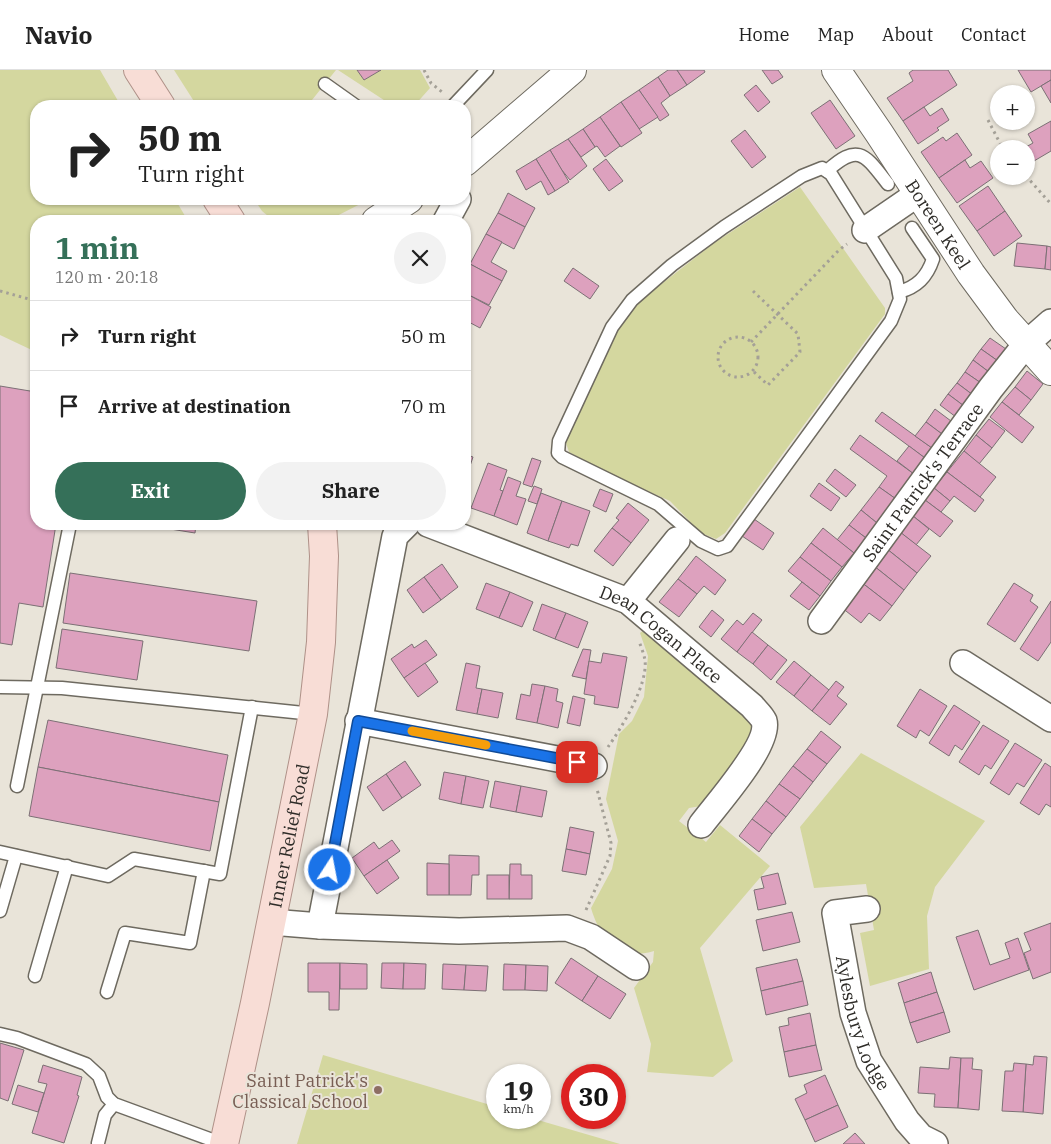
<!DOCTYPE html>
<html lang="en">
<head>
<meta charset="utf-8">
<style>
	:root { --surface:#fff; --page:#f2f2f2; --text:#222; --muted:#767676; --line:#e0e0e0; --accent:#357059 }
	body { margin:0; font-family:"IBM Plex Serif",serif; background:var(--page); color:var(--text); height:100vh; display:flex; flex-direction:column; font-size:19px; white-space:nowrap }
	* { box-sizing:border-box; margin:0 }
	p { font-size:16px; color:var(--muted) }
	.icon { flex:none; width:28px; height:28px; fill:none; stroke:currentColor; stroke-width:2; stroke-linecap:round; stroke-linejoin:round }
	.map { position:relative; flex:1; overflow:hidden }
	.details { position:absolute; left:30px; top:145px; width:441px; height:315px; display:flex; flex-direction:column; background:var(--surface); border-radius:20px; box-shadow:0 1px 4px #0004 }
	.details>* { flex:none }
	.hud { position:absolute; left:30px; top:30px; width:441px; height:105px; border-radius:20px; box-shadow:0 1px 4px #0004; background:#fff; color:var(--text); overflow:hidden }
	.controls { position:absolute; left:990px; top:15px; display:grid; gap:10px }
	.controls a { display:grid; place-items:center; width:45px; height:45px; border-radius:50%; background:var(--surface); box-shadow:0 1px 4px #0004; font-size:25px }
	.speed { position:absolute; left:486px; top:994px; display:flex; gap:10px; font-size:25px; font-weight:700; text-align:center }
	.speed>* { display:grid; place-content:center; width:65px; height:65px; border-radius:50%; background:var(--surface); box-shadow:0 1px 4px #0004; line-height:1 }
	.speed small { font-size:12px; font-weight:400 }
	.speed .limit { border:8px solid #d22; background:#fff; color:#111 }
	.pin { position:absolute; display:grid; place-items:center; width:42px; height:42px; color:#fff; margin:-21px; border-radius:10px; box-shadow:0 2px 8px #0006 }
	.me { position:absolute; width:55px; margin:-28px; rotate:11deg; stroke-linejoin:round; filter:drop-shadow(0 0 4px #0008) }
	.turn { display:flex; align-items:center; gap:18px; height:105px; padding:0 25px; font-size:22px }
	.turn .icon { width:65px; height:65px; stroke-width:2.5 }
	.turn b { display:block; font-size:35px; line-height:42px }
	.round { display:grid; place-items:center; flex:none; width:52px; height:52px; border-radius:26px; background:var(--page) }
	.overview { display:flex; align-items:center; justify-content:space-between; height:85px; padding:0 25px }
	h1 { font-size:30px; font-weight:800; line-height:38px; color:var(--accent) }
	.button { display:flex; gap:10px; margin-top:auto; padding:10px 25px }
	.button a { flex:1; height:58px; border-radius:30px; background:var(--accent); color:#fff; font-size:20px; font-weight:800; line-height:58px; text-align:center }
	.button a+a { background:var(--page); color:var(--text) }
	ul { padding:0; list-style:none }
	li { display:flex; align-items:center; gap:15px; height:70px; padding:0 25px; border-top:1px solid var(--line) }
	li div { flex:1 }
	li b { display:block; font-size:19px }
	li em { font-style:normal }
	header { display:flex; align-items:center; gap:30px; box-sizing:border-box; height:70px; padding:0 25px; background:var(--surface); border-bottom:1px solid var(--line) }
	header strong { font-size:24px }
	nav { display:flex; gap:28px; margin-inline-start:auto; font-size:18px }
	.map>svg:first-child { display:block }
	.green { fill:#d4d79f }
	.building { fill:#dda1be; stroke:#7c7075 }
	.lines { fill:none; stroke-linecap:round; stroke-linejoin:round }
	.lane-casing { stroke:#6e6a60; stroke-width:15 }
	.street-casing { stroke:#6e6a60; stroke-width:28 }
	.secondary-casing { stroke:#6e6a60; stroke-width:30 }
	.primary-casing { stroke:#af9188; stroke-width:30 }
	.path { stroke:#a4a097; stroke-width:3; stroke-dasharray:2.5 4; stroke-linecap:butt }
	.lane { stroke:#fff; stroke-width:12 }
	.street { stroke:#fff; stroke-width:25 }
	.secondary { stroke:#fff; stroke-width:28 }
	.primary { stroke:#f8ddd6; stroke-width:28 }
	.route-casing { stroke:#114b97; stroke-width:12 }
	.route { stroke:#1a73e8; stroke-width:9 }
	.slow { stroke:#f59e0b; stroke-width:9 }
	.education-dot { fill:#8d6e63; stroke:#e9e4d9; stroke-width:2 }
	.labels { text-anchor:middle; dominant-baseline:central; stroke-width:4; stroke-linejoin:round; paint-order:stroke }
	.street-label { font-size:18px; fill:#2e2c28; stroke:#e9e4d9 }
	.education-label { font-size:18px; fill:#785e54; stroke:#e9e4d9; text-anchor:end }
</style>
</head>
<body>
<header>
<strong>Navio</strong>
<nav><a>Home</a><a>Map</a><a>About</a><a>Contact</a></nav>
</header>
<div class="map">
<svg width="1051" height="1074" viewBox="0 0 1051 1074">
	<rect width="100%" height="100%" fill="#e9e4d9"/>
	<g class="green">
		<polygon points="0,0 100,0 121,36 36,36 36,129 175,129 188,151 36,151 36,282 0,265"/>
		<polygon points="174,0 336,0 308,35 309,36 197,36"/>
		<polygon points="338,0 357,0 364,10 381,0 420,0 430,18 414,36 393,36"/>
		<polygon points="800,117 885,238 885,244 725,463 716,469 701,463 670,431 601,400 569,382 565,370 617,258 641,230 714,173"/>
		<polygon points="254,129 370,129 327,151 274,151 262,141"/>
		<path d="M645,559L750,649L753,657L752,668L701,736L689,738L679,751L706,772L720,755L770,796L700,878L733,991L713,1007L647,1002L651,974L634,918L653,892L654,881C620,892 600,869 591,838L612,799L618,771L606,729L619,664L632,651L644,627L648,586L640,563Z"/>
		<polygon points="861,683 985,751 935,817 927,846 929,899 870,916 860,863 874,860 866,814 814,818 800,757"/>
		<polygon points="323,985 497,1037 498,1048 531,1048 620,1074 297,1074"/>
	</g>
	<g class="building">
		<polygon points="357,0 381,0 364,10"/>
		<polygon points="668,0 677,0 687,15 670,26 658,7"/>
		<polygon points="677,0 704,0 705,2 687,15"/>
		<polygon points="762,0 778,0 783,7 772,14"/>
		<polygon points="913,0 948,0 957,15 903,51 887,28 913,11 909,3"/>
		<polygon points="1018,0 1051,0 1051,10 1031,22"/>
		<polygon points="658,7 670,26 661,33 669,45 660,51 639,20"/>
		<polygon points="1051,10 1051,33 1041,16"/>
		<polygon points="756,15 770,32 758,42 744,25"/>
		<polygon points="639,20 658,47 639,59 621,32"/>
		<polygon points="830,30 855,66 836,79 811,43"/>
		<polygon points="621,32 642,63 621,77 600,47"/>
		<polygon points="924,37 930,46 942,38 949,50 937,58 939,60 918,74 903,51"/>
		<polygon points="600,47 620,76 605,87 597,76 595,77 583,59"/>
		<polygon points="1051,51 1051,81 1034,91 1026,77 1033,73 1028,64"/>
		<polygon points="583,59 595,77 581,87 568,69"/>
		<polygon points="745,60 766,87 752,98 731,71"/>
		<polygon points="957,63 972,85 939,108 921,82 943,67 946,71"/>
		<polygon points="568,69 587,96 570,110 561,99 550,80"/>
		<polygon points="550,80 569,112 555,121 536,89"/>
		<polygon points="536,89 555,121 548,125 541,111 526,120 516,101"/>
		<polygon points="606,89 623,111 609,121 593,99"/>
		<polygon points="965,90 970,98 981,91 993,108 957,133 939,108"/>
		<polygon points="988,116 1005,141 977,161 959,136"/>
		<polygon points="508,123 535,138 525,157 498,143"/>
		<polygon points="1005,141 1022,166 994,186 977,161"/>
		<polygon points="498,143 525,157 514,179 486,164"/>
		<polygon points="486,164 502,172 491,192 507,201 502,211 470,194"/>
		<polygon points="1017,173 1047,176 1045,199 1014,196"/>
		<polygon points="1047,176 1051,177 1051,200 1045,199"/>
		<polygon points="470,194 502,211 489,235 465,223 465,204"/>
		<polygon points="573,198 599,216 590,229 564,211"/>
		<polygon points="465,223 491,237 480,258 465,250"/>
		<polygon points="990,268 1006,279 998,291 981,279"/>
		<polygon points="981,279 998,291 989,302 973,290"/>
		<polygon points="973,290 989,302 981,313 965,302"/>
		<polygon points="1027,301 1043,314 1031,330 1015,317"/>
		<polygon points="965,302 981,313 973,325 957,313"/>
		<polygon points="957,313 973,325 964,336 948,324"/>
		<polygon points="0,316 36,322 36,435 35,441 36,442 36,454 56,454 43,537 19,533 12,575 0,573"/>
		<polygon points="1015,317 1031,330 1019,345 1002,332"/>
		<polygon points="948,324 964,336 956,347 940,335"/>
		<polygon points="1002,332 1034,357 1022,373 990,347"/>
		<polygon points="935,339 951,351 942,364 926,352"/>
		<polygon points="882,342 932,378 925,388 875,351"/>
		<polygon points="989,349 1005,361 992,378 976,365"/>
		<polygon points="926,352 942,364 932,378 915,366"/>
		<polygon points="860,365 914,404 896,429 879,417 887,406 850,379"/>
		<polygon points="976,365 992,378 979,394 964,381"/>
		<polygon points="909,376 925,388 914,404 897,391"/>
		<polygon points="964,381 996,407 980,427 947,402"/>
		<polygon points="465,384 473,387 465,411"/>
		<polygon points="532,388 541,391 532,417 523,414"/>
		<polygon points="488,393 507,400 500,420 503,421 494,446 471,438"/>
		<polygon points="835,399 856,415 846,427 826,411"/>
		<polygon points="947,402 984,430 975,442 954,426 950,431 934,418"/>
		<polygon points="508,407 521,412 516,426 526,429 517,455 494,446"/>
		<polygon points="819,413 840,428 831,441 810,426"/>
		<polygon points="534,416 542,419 537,434 528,431"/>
		<polygon points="879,417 896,429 877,453 861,440"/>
		<polygon points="934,418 950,431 941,442 925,430"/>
		<polygon points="600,419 613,424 606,442 593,436"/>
		<polygon points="541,423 562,431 548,471 527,463"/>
		<polygon points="925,430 953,451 940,467 913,446"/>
		<polygon points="562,431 590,441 578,476 571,474 569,478 548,471"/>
		<polygon points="628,433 649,450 631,473 612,458 619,450 616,448"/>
		<polygon points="861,440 877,453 866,468 849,455"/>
		<polygon points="913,446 929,459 916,475 900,462"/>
		<polygon points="754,449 774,463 763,480 742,466"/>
		<polygon points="164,454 196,454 195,463 164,458"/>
		<polygon points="849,455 866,468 854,483 837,470"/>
		<polygon points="612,458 631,473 613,496 594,481"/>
		<polygon points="823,458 854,483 842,497 811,473"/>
		<polygon points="900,462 931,486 917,503 887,479"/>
		<polygon points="811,473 842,497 831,511 800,487"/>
		<polygon points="887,479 917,503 904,520 874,496"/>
		<polygon points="696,486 726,510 715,525 704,516 697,524 678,509"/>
		<polygon points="800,487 831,511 820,526 788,501"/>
		<polygon points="442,494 458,517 441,530 424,507"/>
		<polygon points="874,496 904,520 892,536 861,512"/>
		<polygon points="70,503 257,531 249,581 63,553"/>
		<polygon points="424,507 441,530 423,543 407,520"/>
		<polygon points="678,509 697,524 679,547 659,532"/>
		<polygon points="802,512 820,526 809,540 790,526"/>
		<polygon points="861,512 892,536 880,551 869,543 861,553 841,537"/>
		<polygon points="486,513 510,522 499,548 476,539"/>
		<polygon points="1014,513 1033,525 1030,531 1038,537 1015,572 987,554"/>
		<polygon points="510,522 533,532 522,557 499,548"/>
		<polygon points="1051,531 1051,572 1038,591 1020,579"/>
		<polygon points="542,534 566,543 555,569 533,560"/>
		<polygon points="712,540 724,550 711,567 699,557"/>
		<polygon points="566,543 588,552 578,578 555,569"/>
		<polygon points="753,543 762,550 737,582 721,569 737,550 743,555"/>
		<polygon points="62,559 143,571 137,610 56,598"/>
		<polygon points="752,562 768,575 753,594 737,582"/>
		<polygon points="426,570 437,585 404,608 391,589 412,574 414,578"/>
		<polygon points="768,575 787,590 771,610 753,594"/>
		<polygon points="583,579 591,580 586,609 572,606"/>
		<polygon points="603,583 627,587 618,638 594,634 595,626 584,624 589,591 601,593"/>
		<polygon points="794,591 811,605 794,626 776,612"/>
		<polygon points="425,593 438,612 418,627 404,608"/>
		<polygon points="466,593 480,596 476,618 482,619 477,644 456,640"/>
		<polygon points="811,605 829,620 812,641 794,626"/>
		<polygon points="836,611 844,617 837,626 847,634 830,655 812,641"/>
		<polygon points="532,614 545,616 537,653 516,649 521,624 530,626"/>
		<polygon points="545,616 558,619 556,631 563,633 558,658 537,653"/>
		<polygon points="482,619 503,623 498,648 477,644"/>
		<polygon points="920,619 947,636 929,666 920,660 916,668 897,656"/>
		<polygon points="573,626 585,629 580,656 567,653"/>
		<polygon points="954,635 980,652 962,680 955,675 949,686 929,673"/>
		<polygon points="48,650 228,685 219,732 38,697"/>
		<polygon points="983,655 1009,671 991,699 985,695 979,705 959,692"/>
		<polygon points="821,661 841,677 827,694 807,679"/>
		<polygon points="1015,673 1042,690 1024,717 1017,713 1009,725 990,713"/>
		<polygon points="807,679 827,694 813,712 793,696"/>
		<polygon points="405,691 421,715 402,728 386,704"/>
		<polygon points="1045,693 1051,697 1051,737 1046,734 1039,745 1020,733"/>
		<polygon points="793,696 813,712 800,729 779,714"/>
		<polygon points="38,697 219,732 210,781 29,746"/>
		<polygon points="444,702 466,706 461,734 439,729"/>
		<polygon points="386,704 402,728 383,741 367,717"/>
		<polygon points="466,706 489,711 483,738 461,734"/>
		<polygon points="495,711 521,716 516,742 490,737"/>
		<polygon points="779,714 800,729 786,747 766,731"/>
		<polygon points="521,716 547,721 542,747 516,742"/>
		<polygon points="766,731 786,747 772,764 752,749"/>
		<polygon points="752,749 772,764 759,782 739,766"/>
		<polygon points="570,757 594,762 590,784 566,779"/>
		<polygon points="392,770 400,781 364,806 352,788 374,772 379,779"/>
		<polygon points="566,779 590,784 586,805 562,801"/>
		<polygon points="449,785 479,786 479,805 472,805 471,825 449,825"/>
		<polygon points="387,790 399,808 377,824 364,806"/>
		<polygon points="427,793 449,794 449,825 427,825"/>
		<polygon points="510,794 521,794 521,805 532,805 532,829 509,829"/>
		<polygon points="778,803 786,834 758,840 754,820 764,818 761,807"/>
		<rect x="487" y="805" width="22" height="24"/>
		<polygon points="792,842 800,872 763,881 756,850"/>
		<polygon points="1051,853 1051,902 1033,909 1024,883 1031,880 1024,863"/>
		<polygon points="978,860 990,895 1010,888 1005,873 1018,868 1029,900 974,920 956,867"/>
		<polygon points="571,888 598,906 582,931 555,913"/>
		<polygon points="797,889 803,911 761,921 756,898"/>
		<polygon points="308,893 340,893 339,940 329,940 329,922 308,922"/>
		<polygon points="340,893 367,894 367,919 340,919"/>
		<polygon points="382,893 404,893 403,919 381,918"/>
		<polygon points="404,893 426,894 425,919 403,919"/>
		<polygon points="443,894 466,895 464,920 442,919"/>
		<polygon points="504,894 526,895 525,920 503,920"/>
		<polygon points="466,895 488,896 486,921 464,920"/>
		<polygon points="526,895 548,896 547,921 525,920"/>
		<polygon points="931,902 937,922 904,933 898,913"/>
		<polygon points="598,906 626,924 610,949 582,931"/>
		<polygon points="803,911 808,935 766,945 761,921"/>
		<polygon points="937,922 944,942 910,953 904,933"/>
		<polygon points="944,942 950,962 917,973 910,953"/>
		<polygon points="810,943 816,975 784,982 779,957 789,955 788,948"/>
		<polygon points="0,973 24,980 8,1031 0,1028"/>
		<polygon points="816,975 822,1000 789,1007 784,982"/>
		<polygon points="1034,986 1047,987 1043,1044 1023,1042 1026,994 1033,995"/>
		<polygon points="950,987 961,988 958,1038 934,1037 935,1024 918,1023 920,997 949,999"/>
		<polygon points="961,988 973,988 972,999 982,1000 979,1040 958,1038"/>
		<polygon points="1014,993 1026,994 1023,1042 1002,1041 1005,1001 1013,1001"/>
		<polygon points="43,995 82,1007 77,1025 79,1026 64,1073 32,1063 47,1014 38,1012"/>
		<polygon points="825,1005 838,1035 805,1050 795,1029 807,1023 804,1015"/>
		<polygon points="18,1015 44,1023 38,1042 12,1034"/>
		<polygon points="838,1035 848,1057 815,1072 805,1050"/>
		<polygon points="855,1063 865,1074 843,1074"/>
	</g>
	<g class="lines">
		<defs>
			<g id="lane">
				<polyline points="325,14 356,36"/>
				<polyline points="453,36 487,0"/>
				<polygon points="822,98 831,104 896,208 900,229 891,251 727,476 718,479 701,471 658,434 562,387 558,383 559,371 612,257 632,230 672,195 724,157 802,106"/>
				<path d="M827,101C859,72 865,85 888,114"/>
				<path d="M899,222C917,217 927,207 933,189L912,158"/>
				<polyline points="0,617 62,618 313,644"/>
				<polyline points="17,716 70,454"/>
				<polyline points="0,782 108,806 134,789 220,804 252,637"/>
				<polyline points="0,841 16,786"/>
				<polyline points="35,906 67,796"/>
				<polyline points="107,922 125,863 190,873 204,801"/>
				<polyline points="0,964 17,968 86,994 99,1006 107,1027 114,1034 223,1074"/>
				<polyline points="98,1073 105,1045 114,1034"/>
			</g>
			<g id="street">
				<polyline points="446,151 458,129"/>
				<polyline points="865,160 919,123"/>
				<path id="s1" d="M428,454L628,531L752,636C755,640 762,646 764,651C771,674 715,736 701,755"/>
				<polyline points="628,531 677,470"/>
				<path id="s2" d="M821,551L991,318L1026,274L1051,252"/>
				<polyline points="963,593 1051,649"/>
				<polyline points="358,651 594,696"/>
				<path id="s3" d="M867,839L835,843L853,943L869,991L907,1051L921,1067L935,1074"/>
				<polyline points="271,852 320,856 459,861 567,858 591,867 636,897"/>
				<polyline points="320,856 395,466 407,454"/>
			</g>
			<g id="secondary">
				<path id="s4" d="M836,0L879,63L971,204L1005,250L1051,301"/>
				<polyline points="465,92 572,0"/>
				<polyline points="376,151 409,129"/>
			</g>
			<g id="primary">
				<polyline points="138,0 161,36"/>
				<polyline points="217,129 231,151"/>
				<path id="s5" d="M224,1074L255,933L313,644L321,572L324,486L322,454"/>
			</g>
		</defs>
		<use href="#lane" class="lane-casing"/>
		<use href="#street" class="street-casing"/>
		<use href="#secondary" class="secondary-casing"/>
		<use href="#primary" class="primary-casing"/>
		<g class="path">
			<polyline points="424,0 431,13 442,22"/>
			<polyline points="988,50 1003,79"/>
			<polyline points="1026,106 1051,134"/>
			<polyline points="0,221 36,231"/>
			<polyline points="753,221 798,264 800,282 768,315 753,301"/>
			<circle cx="738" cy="287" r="20"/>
			<polyline points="751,272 839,180 847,174"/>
			<path d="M608,677C622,657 648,615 645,590C644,584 641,577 639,571"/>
			<polyline points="586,840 610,786 611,773 597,719"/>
		</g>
		<use href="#lane" class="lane"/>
		<use href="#street" class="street"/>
		<use href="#secondary" class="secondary"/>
		<use href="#primary" class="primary"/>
	</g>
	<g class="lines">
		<defs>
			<polyline id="route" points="330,800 358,651 577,692"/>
		</defs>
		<use href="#route" class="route-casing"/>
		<use href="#route" class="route"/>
		<polyline class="slow" points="412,661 486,675"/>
	</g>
	<circle class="education-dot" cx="378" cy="1020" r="5"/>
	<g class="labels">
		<g class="street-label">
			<text stroke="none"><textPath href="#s4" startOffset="185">Boreen Keel</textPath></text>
			<text stroke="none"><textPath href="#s2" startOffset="172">Saint Patrick's Terrace</textPath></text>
			<text stroke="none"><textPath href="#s1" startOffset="260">Dean Cogan Place</textPath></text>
			<text stroke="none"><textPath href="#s5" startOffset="315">Inner Relief Road</textPath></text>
			<text stroke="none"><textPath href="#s3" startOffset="146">Aylesbury Lodge</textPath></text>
		</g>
		<g class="education-label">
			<text x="368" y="1010">Saint Patrick's<tspan x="368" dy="21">Classical School</tspan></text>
		</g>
	</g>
</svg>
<div class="controls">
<a>+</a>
<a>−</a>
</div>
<div class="speed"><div>19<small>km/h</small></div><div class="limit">30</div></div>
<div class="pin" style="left:577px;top:692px;background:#d93025"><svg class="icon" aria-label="arrive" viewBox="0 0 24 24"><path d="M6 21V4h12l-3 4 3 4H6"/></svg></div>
<svg class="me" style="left:330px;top:800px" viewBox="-20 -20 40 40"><circle r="17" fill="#1a73e8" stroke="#fff" stroke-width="3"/><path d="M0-11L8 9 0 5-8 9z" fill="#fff"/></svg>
<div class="hud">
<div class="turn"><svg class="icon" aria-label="right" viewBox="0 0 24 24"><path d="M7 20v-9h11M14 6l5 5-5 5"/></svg><div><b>50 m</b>Turn right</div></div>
</div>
<section class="details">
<div class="overview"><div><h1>1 min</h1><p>120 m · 20:18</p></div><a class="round"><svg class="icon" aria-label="close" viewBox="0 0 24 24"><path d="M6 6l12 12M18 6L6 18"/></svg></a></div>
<ul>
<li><svg class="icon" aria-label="right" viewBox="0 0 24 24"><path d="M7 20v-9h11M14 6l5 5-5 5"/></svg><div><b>Turn right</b></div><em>50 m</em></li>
<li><svg class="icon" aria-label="arrive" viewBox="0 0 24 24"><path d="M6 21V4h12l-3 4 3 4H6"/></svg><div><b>Arrive at destination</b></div><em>70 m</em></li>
</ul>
<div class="button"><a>Exit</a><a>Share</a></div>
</section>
</div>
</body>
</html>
